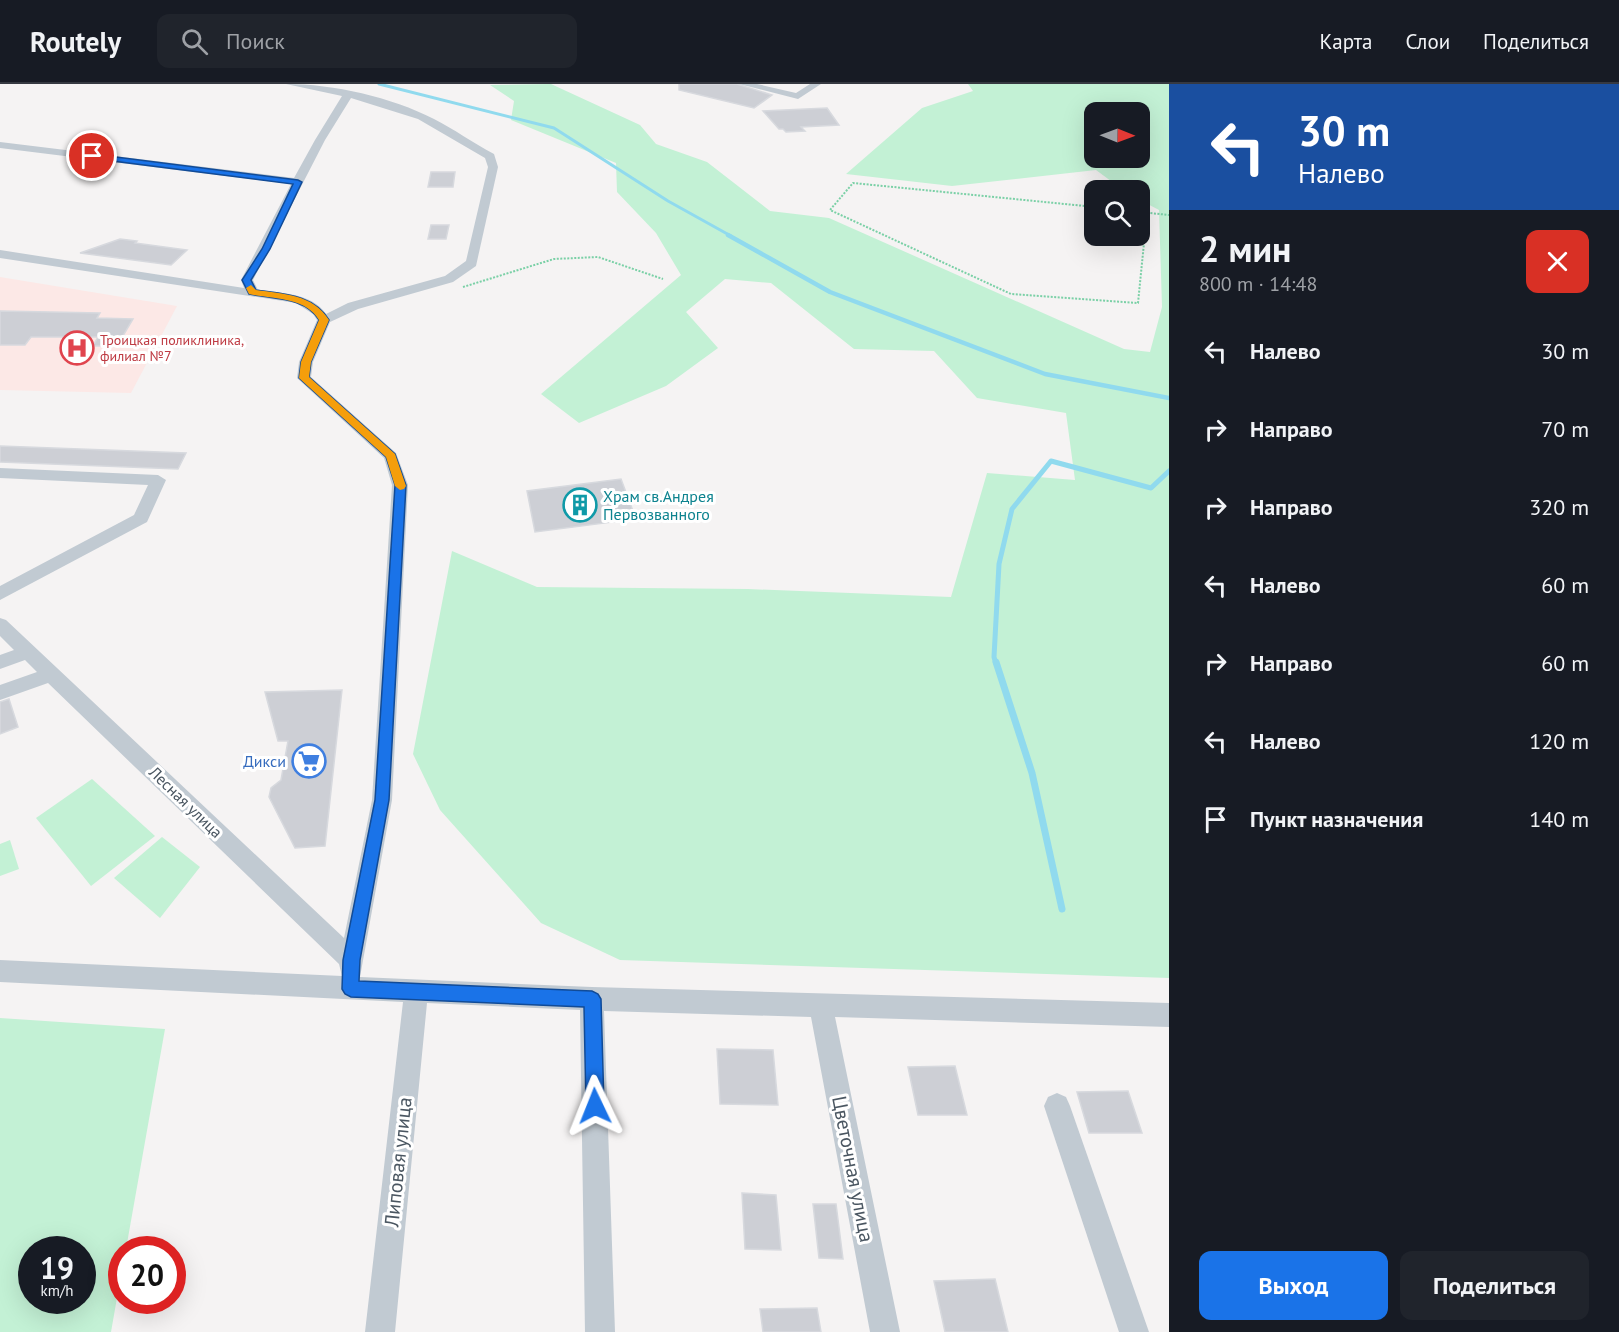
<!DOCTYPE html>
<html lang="ru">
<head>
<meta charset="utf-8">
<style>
	:root { --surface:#171b24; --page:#20242c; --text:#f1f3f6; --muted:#9ea1a6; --line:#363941; --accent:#1a73e8 }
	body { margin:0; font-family:"PT Sans",sans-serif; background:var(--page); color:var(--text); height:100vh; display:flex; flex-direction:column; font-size:22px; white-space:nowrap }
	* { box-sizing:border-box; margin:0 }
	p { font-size:20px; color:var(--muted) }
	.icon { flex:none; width:33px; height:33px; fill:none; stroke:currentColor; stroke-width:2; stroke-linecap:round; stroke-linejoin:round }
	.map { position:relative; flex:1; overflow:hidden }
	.details { display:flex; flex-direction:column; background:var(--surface); width:450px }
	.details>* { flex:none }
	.guide { background:#1a4fa0; color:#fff; overflow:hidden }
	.needle { width:39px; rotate:91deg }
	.tools { position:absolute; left:1084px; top:18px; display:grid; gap:12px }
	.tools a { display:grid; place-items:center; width:66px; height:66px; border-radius:12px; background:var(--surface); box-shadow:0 6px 24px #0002; font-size:30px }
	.speed { position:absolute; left:18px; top:1152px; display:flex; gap:12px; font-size:30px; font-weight:700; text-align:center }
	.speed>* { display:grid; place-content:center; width:78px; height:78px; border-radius:50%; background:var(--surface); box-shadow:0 6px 24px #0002; line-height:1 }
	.speed small { font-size:15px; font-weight:400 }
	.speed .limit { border:9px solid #d22; background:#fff; color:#111 }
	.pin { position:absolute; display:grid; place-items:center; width:51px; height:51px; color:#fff; margin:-26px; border:3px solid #fff; border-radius:50%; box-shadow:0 2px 6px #0007 }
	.me { position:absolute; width:66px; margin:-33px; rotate:358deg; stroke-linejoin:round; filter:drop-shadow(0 0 4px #0008) }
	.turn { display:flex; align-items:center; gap:21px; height:126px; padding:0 30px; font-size:27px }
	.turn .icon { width:78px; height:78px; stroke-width:2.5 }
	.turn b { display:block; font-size:42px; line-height:51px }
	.round { display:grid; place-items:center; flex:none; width:63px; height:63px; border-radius:12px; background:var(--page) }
	.summary { display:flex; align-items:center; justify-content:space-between; height:102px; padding:0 30px }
	h1 { font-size:36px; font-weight:700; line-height:45px }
	.action { display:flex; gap:12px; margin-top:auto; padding:12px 30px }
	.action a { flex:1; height:69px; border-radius:12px; background:var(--accent); color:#fff; font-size:24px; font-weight:700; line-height:69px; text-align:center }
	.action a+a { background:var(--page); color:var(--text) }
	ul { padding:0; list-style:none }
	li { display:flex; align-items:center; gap:18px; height:78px; padding:0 30px }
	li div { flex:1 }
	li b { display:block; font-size:22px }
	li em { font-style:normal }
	header { display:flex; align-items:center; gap:36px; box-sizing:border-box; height:84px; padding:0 30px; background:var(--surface); border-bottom:2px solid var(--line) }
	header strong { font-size:28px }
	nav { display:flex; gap:33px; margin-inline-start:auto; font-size:21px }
	.search { width:420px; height:54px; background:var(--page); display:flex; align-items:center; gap:15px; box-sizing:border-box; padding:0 21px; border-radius:12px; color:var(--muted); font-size:22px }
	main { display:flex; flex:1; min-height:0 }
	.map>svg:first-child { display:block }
	.medical { fill:#fce8e6 }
	.green { fill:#c3f1d5; fill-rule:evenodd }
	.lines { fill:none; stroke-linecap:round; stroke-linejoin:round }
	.stream-far3 { stroke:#90daee; stroke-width:3 }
	.stream-far2 { stroke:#90daee; stroke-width:4.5 }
	.stream-far1 { stroke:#90daee; stroke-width:5 }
	.stream { stroke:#90daee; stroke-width:7 }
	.building { fill:#cdcfd5; stroke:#d7d9de; stroke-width:1.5 }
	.path { stroke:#7ad0a6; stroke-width:2; stroke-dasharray:2 1.5; stroke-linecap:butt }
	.minor { fill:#c1cad2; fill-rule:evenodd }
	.route { fill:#1a73e8; stroke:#114b97; stroke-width:1.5 }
	.slow { fill:#f59e0b }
	.labels { text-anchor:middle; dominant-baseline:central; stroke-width:6; stroke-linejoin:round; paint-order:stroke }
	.far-health-label { font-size:14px; fill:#be3a42; stroke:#fff; text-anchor:start }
	.culture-label { font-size:16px; fill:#0d838f; stroke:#fff; text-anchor:start }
	.shop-label { font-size:16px; fill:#366cbe; stroke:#fff; text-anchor:end }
	.street-label { font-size:16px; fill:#4a5661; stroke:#fff }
	.near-street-label { font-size:20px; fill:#4a5661; stroke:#fff }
</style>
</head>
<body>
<header>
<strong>Routely</strong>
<div class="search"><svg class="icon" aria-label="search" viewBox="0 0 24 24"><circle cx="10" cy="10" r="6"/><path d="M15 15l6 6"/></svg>Поиск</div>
<nav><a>Карта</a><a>Слои</a><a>Поделиться</a></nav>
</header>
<main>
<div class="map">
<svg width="1169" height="1248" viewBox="0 0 1169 1248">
	<rect width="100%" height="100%" fill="#f5f3f3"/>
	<polygon class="medical" points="0,193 177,222 131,309 0,306"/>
	<g class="green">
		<path d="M551,0L640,41L656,60L707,78L770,127L829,134L1124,265L1150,268L1162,223L1159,126L1140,116V106H1123L1096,86L952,102L846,90L922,24L973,7L968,0H1169V894L620,876L541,839L440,726L413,670L452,467L537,503L748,505L951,513L987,389L1075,396L1066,329L977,314L934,267L854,265L771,199L725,195L686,228L718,264L666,302L579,339L541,310L681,191L656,149L617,108L616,79L511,36L514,17L490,1ZM1140,28V74H1095V28Z"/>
		<polygon points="92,695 155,752 91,802 36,734"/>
		<polygon points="162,753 200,783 160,834 114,794"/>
		<polygon points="10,756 19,785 0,792 0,760"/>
		<path d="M0,934L165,945L126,1165L122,1166L121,1191L111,1248H0ZM32,1166H82V1216H32Z"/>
	</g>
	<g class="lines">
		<polyline class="stream-far3" points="379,0 554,44 668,117 731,152"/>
		<polyline class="stream-far2" points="728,151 830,208 1045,290 1169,314"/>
		<polyline class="stream-far1" points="996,580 994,573 999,480 1012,425 1051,377 1151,404 1169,387"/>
		<polyline class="stream" points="996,578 1032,689 1062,825"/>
	</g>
	<g class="building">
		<polygon points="679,0 737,0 772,11 754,24 679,6"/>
		<polygon points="827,24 839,41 801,43 805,47 786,48 783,45 779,45 763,27"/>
		<polygon points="431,88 455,88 453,103 428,103"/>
		<polygon points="431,141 449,141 446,155 428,155"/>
		<polygon points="120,155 137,157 135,159 187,166 171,181 80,169"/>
		<polygon points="0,227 100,229 97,234 133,235 117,262 93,262 98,253 31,253 25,261 0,261"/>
		<polygon points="0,362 186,369 178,385 0,378"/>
		<polygon points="621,395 636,435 535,448 527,407"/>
		<polygon points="342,606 325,762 295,764 269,713 271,704 281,696 288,657 278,657 265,608"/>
		<polygon points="9,615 18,643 0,650 0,618"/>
		<polygon points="717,965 773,966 778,1021 720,1020"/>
		<polygon points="955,982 967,1031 918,1031 908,983"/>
		<polygon points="1128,1007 1142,1049 1089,1049 1077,1008"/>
		<polygon points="742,1109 776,1111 781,1166 745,1165"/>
		<polygon points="813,1120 836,1120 843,1175 819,1174"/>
		<polygon points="995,1195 1008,1248 945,1248 934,1197"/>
		<polygon points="817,1224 821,1248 763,1248 760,1225"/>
	</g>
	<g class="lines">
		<g class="path">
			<polyline points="1095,123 853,99 830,126 1011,210 1138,219 1147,129"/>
			<polyline points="1140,128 1169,131"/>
			<polyline points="463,203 554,175 598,173 663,195"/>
		</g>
		<g class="minor">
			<path d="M286,0C334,0 391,13 434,35C454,45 473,59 494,70L498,83L476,182L453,198L358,225L330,238L313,278L311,293L396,369L408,401L392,716L360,893L592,903L1169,919V943L835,933L900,1248H870L811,933L604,927L615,1248H585L580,926L427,919L395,1248H365L403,918L0,898V876L342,892L339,880L48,599L0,616V601L37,588L25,576L0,585V571L14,566L0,552V534L6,536L344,854L372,716L392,401L384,374L297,294L299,278L317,236L313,230L296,219L0,174V166L244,204L241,196L291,100L0,64V58L294,94L315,56L342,12ZM351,14L418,35L485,74L488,83L466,177L445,192L348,219L326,230C312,209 281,209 258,206L253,196L325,56Z"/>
			<polygon points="739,0 757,0 796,9 810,0 821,0 798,15"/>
			<polygon points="0,384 158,391 166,396 147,438 0,516 0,502 134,431 148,401 0,394"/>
			<polygon points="1057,1009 1066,1013 1070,1022 1149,1248 1119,1248 1044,1022 1048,1013"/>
		</g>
	</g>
	<path class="route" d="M92,70L298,96L302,98L270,165L251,196L256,206C283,210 313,210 329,236L311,278L309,293L395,370L406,401L389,716L360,876L359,897L592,907L598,910L601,915L604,1022L601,1028L595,1031L589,1028L586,1022L584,923L351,913L345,910L342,905L343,876L375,716L395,401L386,373L299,294L301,278L319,236C306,213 273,215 249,210L242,196L262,165L293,100L89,74V71Z"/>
	<path class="slow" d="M251,201L256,206C283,210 313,210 329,236L311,278L309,293L395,370L406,402L404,405L400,406L395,402L386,373L299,294L301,278L319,236C306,213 273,215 249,210L246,204Z"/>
	<defs>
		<symbol id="hospital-ring" viewBox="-11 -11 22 22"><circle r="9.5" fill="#fff" stroke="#e0444e" stroke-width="1.5"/><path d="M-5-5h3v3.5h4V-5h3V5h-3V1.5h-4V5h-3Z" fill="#e0444e"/></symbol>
		<symbol id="building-ring" viewBox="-11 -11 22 22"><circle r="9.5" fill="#fff" stroke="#0f9aa8" stroke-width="1.5"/><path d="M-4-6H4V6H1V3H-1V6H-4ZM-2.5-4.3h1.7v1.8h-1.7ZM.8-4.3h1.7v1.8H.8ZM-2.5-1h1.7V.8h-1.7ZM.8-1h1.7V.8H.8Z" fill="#0f9aa8"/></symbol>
		<symbol id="supermarket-ring" viewBox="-11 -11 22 22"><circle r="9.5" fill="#fff" stroke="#3f7fe0" stroke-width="1.5"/><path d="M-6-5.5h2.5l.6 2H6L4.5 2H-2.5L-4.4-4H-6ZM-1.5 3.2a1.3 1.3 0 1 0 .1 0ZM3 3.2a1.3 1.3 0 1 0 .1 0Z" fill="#3f7fe0"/></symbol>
	</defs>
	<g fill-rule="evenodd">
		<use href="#hospital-ring" x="58" y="245" width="38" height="38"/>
		<use href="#building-ring" x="561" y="402" width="38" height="38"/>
		<use href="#supermarket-ring" x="290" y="658" width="38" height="38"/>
	</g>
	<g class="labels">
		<g class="far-health-label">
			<text x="100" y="256">Троицкая поликлиника,<tspan x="100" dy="16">филиал №7</tspan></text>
		</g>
		<g class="culture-label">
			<text x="603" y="412">Храм св.Андрея<tspan x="603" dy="18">Первозванного</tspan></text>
		</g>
		<g class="shop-label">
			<text x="286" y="677">Дикси</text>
		</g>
		<g class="street-label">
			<text transform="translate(186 718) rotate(44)">Лесная улица</text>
		</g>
		<g class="near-street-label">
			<text transform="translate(398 1078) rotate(-84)">Липовая улица</text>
			<text transform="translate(853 1085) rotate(79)">Цветочная улица</text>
		</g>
	</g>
</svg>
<div class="tools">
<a><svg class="needle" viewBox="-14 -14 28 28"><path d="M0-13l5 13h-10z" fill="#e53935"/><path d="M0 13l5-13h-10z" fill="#9ea1a6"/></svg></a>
<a><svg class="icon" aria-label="search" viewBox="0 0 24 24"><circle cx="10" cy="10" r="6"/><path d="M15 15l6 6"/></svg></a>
</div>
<div class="speed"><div>19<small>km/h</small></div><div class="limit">20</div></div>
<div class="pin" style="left:92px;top:72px;background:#d93025"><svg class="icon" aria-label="arrive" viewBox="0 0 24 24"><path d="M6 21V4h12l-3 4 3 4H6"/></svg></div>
<svg class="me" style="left:595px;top:1022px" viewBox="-20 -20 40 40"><path d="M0-17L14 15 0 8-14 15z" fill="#1a73e8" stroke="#fff" stroke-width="4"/></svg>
</div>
<section class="details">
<div class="guide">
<div class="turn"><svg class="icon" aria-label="left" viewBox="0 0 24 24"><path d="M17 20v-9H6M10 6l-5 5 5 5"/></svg><div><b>30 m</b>Налево</div></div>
</div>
<div class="summary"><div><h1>2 мин</h1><p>800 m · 14:48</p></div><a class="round" style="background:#d93025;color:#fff"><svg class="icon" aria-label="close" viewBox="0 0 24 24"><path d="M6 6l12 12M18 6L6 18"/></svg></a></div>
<ul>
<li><svg class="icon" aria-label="left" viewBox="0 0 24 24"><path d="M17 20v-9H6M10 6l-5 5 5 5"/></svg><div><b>Налево</b></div><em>30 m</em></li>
<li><svg class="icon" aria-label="right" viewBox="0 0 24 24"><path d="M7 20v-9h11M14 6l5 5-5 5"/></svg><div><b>Направо</b></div><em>70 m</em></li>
<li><svg class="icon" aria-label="right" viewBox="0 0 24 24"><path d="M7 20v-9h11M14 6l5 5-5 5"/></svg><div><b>Направо</b></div><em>320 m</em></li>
<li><svg class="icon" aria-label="left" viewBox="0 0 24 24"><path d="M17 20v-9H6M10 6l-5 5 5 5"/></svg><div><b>Налево</b></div><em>60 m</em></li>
<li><svg class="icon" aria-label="right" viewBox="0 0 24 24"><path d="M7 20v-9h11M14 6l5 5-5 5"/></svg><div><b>Направо</b></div><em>60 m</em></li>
<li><svg class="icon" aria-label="left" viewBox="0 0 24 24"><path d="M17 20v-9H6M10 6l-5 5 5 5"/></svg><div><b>Налево</b></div><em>120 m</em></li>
<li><svg class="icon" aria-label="arrive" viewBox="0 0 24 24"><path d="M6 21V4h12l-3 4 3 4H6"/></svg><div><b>Пункт назначения</b></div><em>140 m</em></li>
</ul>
<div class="action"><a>Выход</a><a>Поделиться</a></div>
</section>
</main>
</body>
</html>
